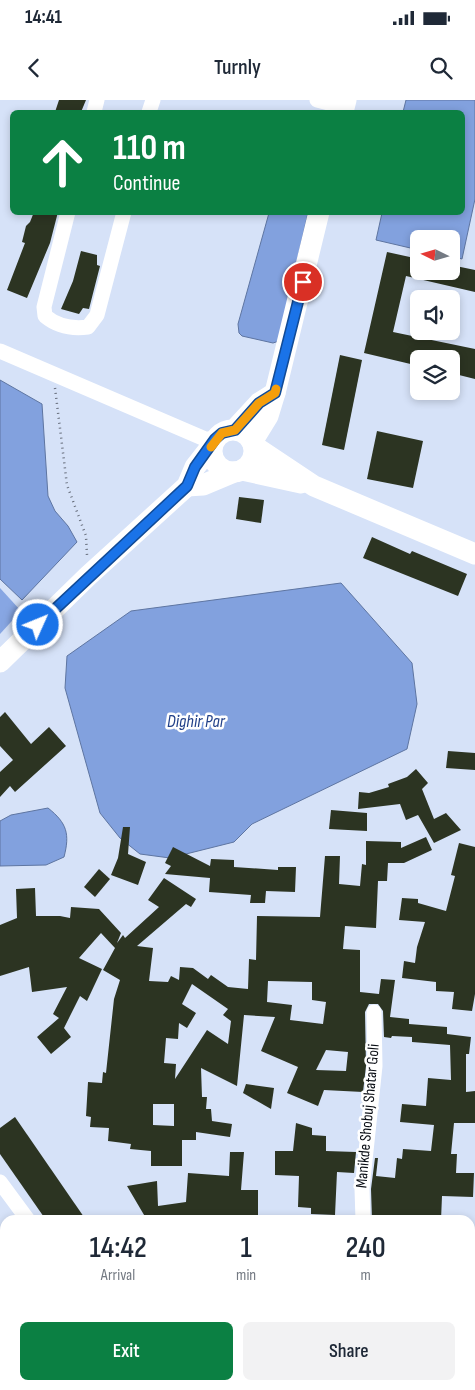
<!DOCTYPE html>
<html lang="en">
<head>
<meta charset="utf-8">
<style>
	:root { --surface:#fff; --page:#f2f2f3; --text:#1f2937; --muted:#747a83; --accent:#0b8043 }
	body { margin:0; font-family:"Sofia Sans Condensed",sans-serif; background:var(--page); color:var(--text); height:100vh; display:flex; flex-direction:column; font-size:19px; white-space:nowrap }
	* { box-sizing:border-box; margin:0 }
	p { font-size:16px; color:var(--muted) }
	.icon { flex:none; width:28px; height:28px; fill:none; stroke:currentColor; stroke-width:2; stroke-linecap:round; stroke-linejoin:round }
	.map { position:relative; flex:1; overflow:hidden }
	.panel { position:absolute; left:0px; top:1115px; width:475px; height:175px; display:flex; flex-direction:column; background:var(--surface); border-radius:15px 15px 0 0; box-shadow:0 2px 8px #0003 }
	.panel>* { flex:none }
	.top-card { position:absolute; left:10px; top:10px; width:455px; height:105px; border-radius:8px; box-shadow:0 2px 8px #0003; background:#0b8043; color:#fff; overflow:hidden }
	.needle { width:32px; rotate:275deg }
	.fabs { position:absolute; left:410px; top:130px; display:grid; gap:10px }
	.fabs a { display:grid; place-items:center; width:50px; height:50px; border-radius:8px; background:var(--surface); box-shadow:0 2px 8px #0003; font-size:25px }
	.pin { position:absolute; display:grid; place-items:center; width:42px; height:42px; color:#fff; margin:-21px; border:2px solid #fff; border-radius:50%; box-shadow:0 1px 5px #0007 }
	.me { position:absolute; width:55px; margin:-28px; rotate:46deg; stroke-linejoin:round; filter:drop-shadow(0 0 4px #0008) }
	.turn { display:flex; align-items:center; gap:18px; height:105px; padding:0 20px; font-size:22px }
	.turn .icon { width:65px; height:65px; stroke-width:2.5 }
	.turn b { display:block; font-size:35px; line-height:42px }
	.eta { display:flex; justify-content:space-evenly; align-items:center; height:85px; text-align:center }
	.eta b { font-size:30px; font-weight:600; line-height:35px }
	.primary-button { display:flex; gap:10px; margin-top:auto; padding:10px 20px }
	.primary-button a { flex:1; height:58px; border-radius:8px; background:var(--accent); color:#fff; font-size:20px; font-weight:600; line-height:58px; text-align:center }
	.primary-button a+a { background:var(--page); color:var(--text) }
	.status { display:flex; justify-content:space-between; align-items:center; height:35px; padding:0 25px; background:var(--surface); direction:ltr }
	.status svg { height:14px; fill:currentColor }
	header { display:flex; justify-content:space-between; align-items:center; height:65px; padding:0 20px; background:var(--surface); font-size:22px; font-weight:600 }
	.map>svg:first-child { display:block }
	.forest { fill:#87a6e3 }
	.water { fill:#82a1de; stroke:#5e75a1 }
	.building { fill:#2c3422; fill-rule:evenodd }
	.lines { fill:none; stroke-linecap:round; stroke-linejoin:round }
	.path { stroke:#686f7d; stroke-width:2.5; stroke-dasharray:1 4; stroke-linecap:butt }
	.street { stroke:#fff; stroke-width:15 }
	.secondary { stroke:#fff; stroke-width:21 }
	.route-casing { stroke:#114b97; stroke-width:12 }
	.route { stroke:#1a73e8; stroke-width:9 }
	.slow { stroke:#f59e0b; stroke-width:9 }
	.labels { text-anchor:middle; dominant-baseline:central; stroke-width:5; stroke-linejoin:round; paint-order:stroke }
	.street-label { font-size:16px; fill:#090d14; stroke:#fff }
	.water-label { font-size:18px; font-style:italic; fill:#224189; stroke:#fff }
</style>
</head>
<body>
<div class="status"><b>14:41</b><svg viewBox="0 0 49 12"><path d="M0 12V9h3v3zM5 12V6h3v6zM10 12V3h3v9zM15 12V0h3v12zM26 1h20v11H26zM47 4h2v5h-2z"/></svg></div>
<header><svg class="icon" aria-label="back" viewBox="0 0 24 24"><path d="M15 5l-7 7 7 7"/></svg>Turnly<svg class="icon" aria-label="search" viewBox="0 0 24 24"><circle cx="10" cy="10" r="6"/><path d="M15 15l6 6"/></svg></header>
<div class="map">
<svg width="475" height="1290" viewBox="0 0 475 1290">
	<rect width="100%" height="100%" fill="#d6e2f8"/>
	<polygon class="forest" points="0,488 21,511 0,534"/>
	<g class="water">
		<polygon points="406,0 475,0 475,99 462,159 451,156 451,139 419,139 419,150 376,140 382,113 462,112 462,12 403,12"/>
		<polygon points="269,113 308,113 279,241 273,243 242,236 239,233 238,224"/>
		<polygon points="0,280 42,304 48,396 55,411 68,426 77,442 22,500 0,479"/>
		<polygon points="341,483 412,563 417,604 407,649 252,724 234,742 170,758 140,754 120,738 100,713 65,588 67,556 131,511"/>
		<path d="M48,708C67,723 70,734 64,757L46,765L0,766V721L11,715Z"/>
	</g>
	<g class="building">
		<polygon points="59,0 86,0 81,12 55,12"/>
		<polygon points="34,112 58,112 50,143 27,198 7,190 25,143 22,142 26,126 30,122"/>
		<polygon points="81,151 97,155 97,165 100,166 89,209 83,208 79,214 61,209 73,181"/>
		<polygon points="387,152 419,159 419,171 451,171 451,165 475,170 475,192 406,176 393,232 475,249 475,279 451,273 451,259 419,259 419,266 364,253"/>
		<polygon points="340,255 362,260 344,350 322,345"/>
		<polygon points="377,331 423,341 413,388 367,379"/>
		<polygon points="239,397 264,400 261,423 236,419"/>
		<polygon points="372,437 410,454 412,451 467,474 458,496 363,458"/>
		<polygon points="5,612 31,644 49,627 66,646 15,692 10,686 0,697 0,672 13,660 0,646 0,617"/>
		<polygon points="448,651 475,653 475,670 446,668"/>
		<polygon points="416,669 428,683 422,689 434,719 446,713 461,730 434,743 418,715 406,720 400,704 358,709 359,692 369,693 389,687 388,684 407,677"/>
		<polygon points="331,710 367,713 367,731 329,729"/>
		<polygon points="123,727 130,727 128,754 146,762 138,785 111,775 118,758"/>
		<path d="M426,737L432,750L404,763H388L387,781H378L376,828L345,826L343,849L360,850V892L379,894L381,879L395,880L390,917L409,919V924L447,927V934L471,937L469,954H466V992L475,991V1023H454L451,1054H457L456,1073H474L473,1097L442,1096L441,1120H372L371,1089L375,1058H378L376,1076L395,1078L397,1058L402,1059L403,1049L431,1051L434,1025L400,1022L402,1004L426,1006L428,978L451,980L450,945L412,942V937L392,936L391,938L384,937L383,911L378,904H369L365,912L366,966L363,992L324,990L318,1006L287,993L298,967L261,951L275,917L244,915L237,986L201,968L202,997H207L206,1009H211L212,1021L232,1024L230,1037L196,1032V1040H182V1066H151V1051L130,1049L131,1044L108,1041L109,1028L90,1027L91,1017L86,1016L88,982L102,983L103,972L106,973L114,899L120,880L103,870L115,848L101,833L79,858L102,869L87,901L80,896L64,928L71,937L51,954L37,937L59,918L53,914L67,887L32,892L29,867L0,876V825L17,818L16,789L35,788L36,816H60L70,818L71,807L99,809L121,833L117,843L123,835L125,838L159,807L148,800L164,778L196,799L191,807L186,804L137,846L153,848L149,881L168,882L171,876L179,880L180,867L193,868L208,879L211,875L228,887L248,889L249,859L256,860L257,816L320,817L325,756H340L339,784L360,786L362,764L366,765V741L401,742V748ZM268,881L312,882V900L326,902L323,924L290,920L292,905L267,902ZM192,884L228,909L223,915L231,921L228,944L207,930L175,979L176,964L164,963L166,938L178,939L179,923L187,928L196,913L182,904ZM326,950L348,952L346,971L316,970ZM153,1004H174V1026L153,1025Z"/>
		<polygon points="459,743 475,747 475,894 472,911 452,909 454,892 436,891 436,882 402,878 404,861 415,863 417,847 425,822 399,820 402,798 418,799 418,803 446,811 455,776 451,775"/>
		<polygon points="173,747 210,766 211,759 234,760 234,767 278,770 278,767 296,767 295,792 266,791 265,803 250,803 251,795 209,792 210,778 165,774 171,766 165,763"/>
		<polygon points="99,769 110,779 95,797 84,787"/>
		<polygon points="246,984 274,988 271,1009 243,993"/>
		<polygon points="15,1017 86,1120 46,1120 0,1054 0,1028"/>
		<polygon points="296,1023 312,1028 312,1035 326,1036 326,1051 356,1052 354,1073 337,1072 335,1115 311,1114 311,1108 298,1107 299,1076 275,1075 275,1051 293,1051"/>
		<polygon points="230,1052 244,1052 241,1090 258,1090 258,1117 224,1117 224,1120 147,1120 127,1086 157,1081 158,1106 186,1102 188,1073 229,1076"/>
	</g>
	<g class="lines">
		<polyline class="path" points="55,288 67,385 86,436 87,455"/>
		<g class="street">
			<polyline points="317,0 344,7"/>
			<polyline points="94,12 97,0"/>
			<polyline points="149,12 153,0"/>
			<path d="M68,112L44,207L45,216C57,226 73,229 88,227L97,215L124,112"/>
			<polyline points="0,251 205,339 215,339"/>
			<polyline points="0,1082 28,1120"/>
			<polyline points="363,1120 362,1089 375,966 374,912"/>
			<polyline points="0,1223 5,1220"/>
			<polyline points="278,1285 279,1290"/>
		</g>
		<g class="secondary">
			<polyline points="343,12 346,0"/>
			<polyline points="235,329 259,303 275,293"/>
			<circle cx="233" cy="351" r="21"/>
			<polyline points="252,342 268,316 275,293 319,112"/>
			<polyline points="254,346 314,386 475,454"/>
			<polyline points="242,370 301,383"/>
			<polyline points="187,386 203,385 234,372"/>
			<polyline points="0,562 88,476 187,386 195,367 213,344"/>
			<polyline points="470,1191 475,1189"/>
			<polyline points="167,1290 175,1285"/>
		</g>
	</g>
	<g class="lines">
		<defs>
			<polyline id="route" points="38,525 187,386 195,367 215,339 222,333 235,330 259,303 275,293 303,182"/>
		</defs>
		<use href="#route" class="route-casing"/>
		<use href="#route" class="route"/>
		<polyline class="slow" points="211,347 222,333 235,330 259,303 275,293 276,289"/>
	</g>
	<g class="labels">
		<g class="street-label">
			<text transform="translate(368 1016) rotate(-85)">Manikde Shobuj Shatar Goli</text>
		</g>
		<g class="water-label">
			<text x="196" y="621">Dighir Par</text>
		</g>
	</g>
</svg>
<div class="fabs">
<a><svg class="needle" viewBox="-14 -14 28 28"><path d="M0-13l5 13h-10z" fill="#e53935"/><path d="M0 13l5-13h-10z" fill="#747a83"/></svg></a>
<a><svg class="icon" aria-label="sound" viewBox="0 0 24 24"><path d="M4 9h4l5-4v14l-5-4H4zM17 9q2 3 0 6"/></svg></a>
<a><svg class="icon" aria-label="layers" viewBox="0 0 24 24"><path d="M12 4l9 5-9 5-9-5zM3 14l9 5 9-5"/></svg></a>
</div>
<div class="pin" style="left:303px;top:182px;background:#d93025"><svg class="icon" aria-label="arrive" viewBox="0 0 24 24"><path d="M6 21V4h12l-3 4 3 4H6"/></svg></div>
<svg class="me" style="left:38px;top:525px" viewBox="-20 -20 40 40"><circle r="17" fill="#1a73e8" stroke="#fff" stroke-width="3"/><path d="M0-11L8 9 0 5-8 9z" fill="#fff"/></svg>
<div class="top-card">
<div class="turn"><svg class="icon" aria-label="ahead" viewBox="0 0 24 24"><path d="M12 20V5M6 11l6-6 6 6"/></svg><div><b>110 m</b>Continue</div></div>
</div>
<section class="panel">
<div class="eta">
<div><b>14:42</b><p>Arrival</p></div>
<div><b>1</b><p>min</p></div>
<div><b>240</b><p>m</p></div>
</div>
<div class="primary-button"><a>Exit</a><a>Share</a></div>
</section>
</div>
</body>
</html>
